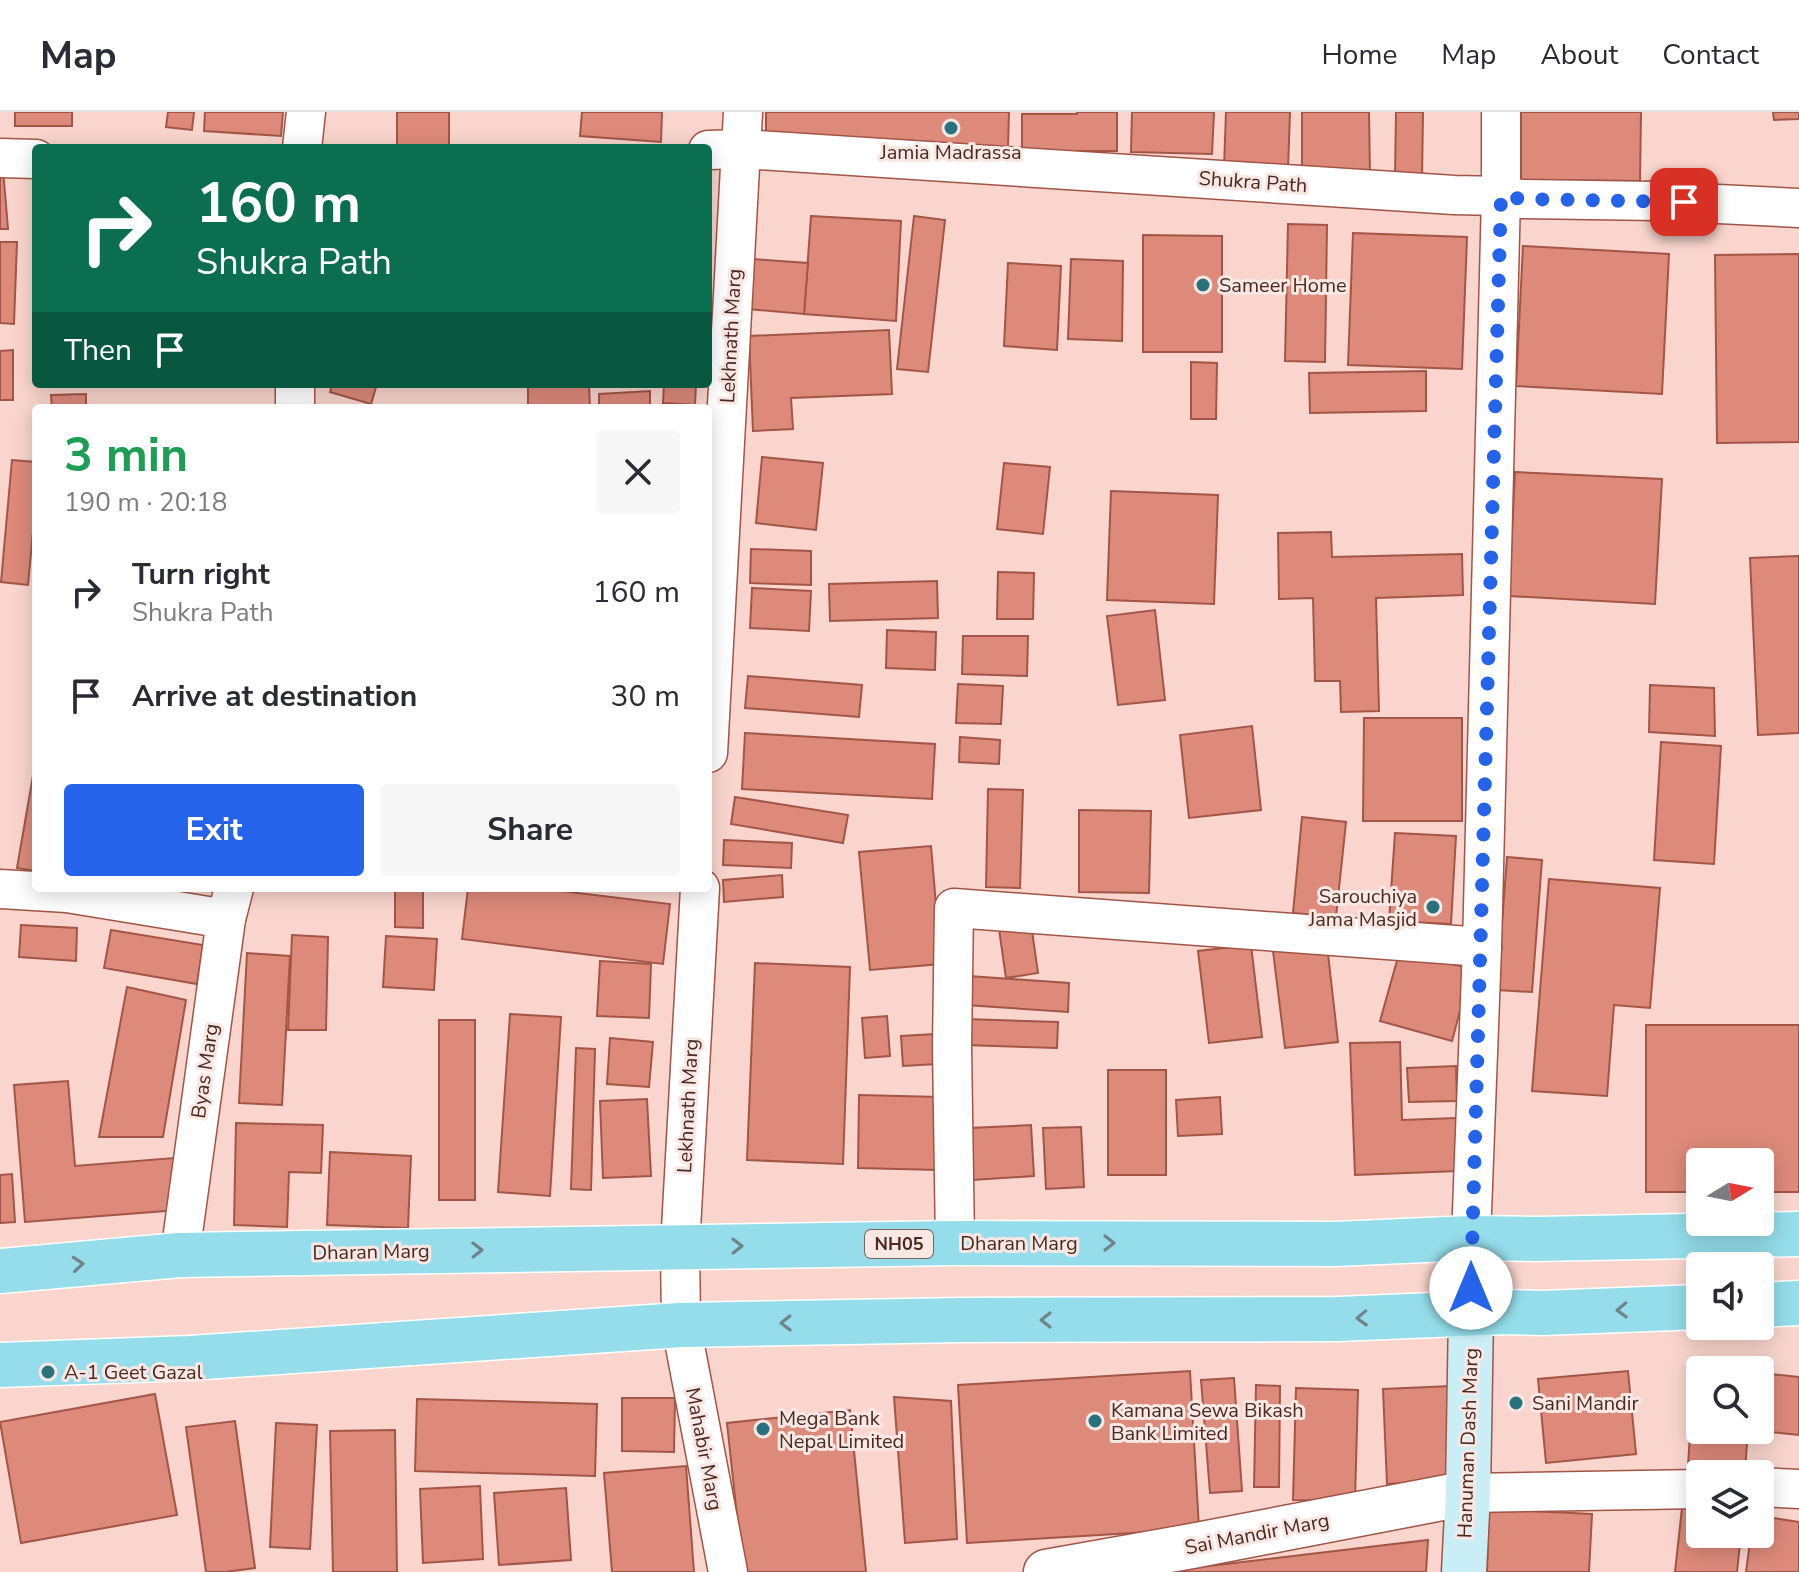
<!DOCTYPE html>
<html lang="en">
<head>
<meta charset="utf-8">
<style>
	:root { --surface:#fff; --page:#f7f7f7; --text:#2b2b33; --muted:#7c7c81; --line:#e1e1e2; --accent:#2563eb }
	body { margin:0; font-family:"Nunito Sans",sans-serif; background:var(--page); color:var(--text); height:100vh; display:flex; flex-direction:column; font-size:30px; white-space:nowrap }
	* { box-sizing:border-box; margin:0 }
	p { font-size:26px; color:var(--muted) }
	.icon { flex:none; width:44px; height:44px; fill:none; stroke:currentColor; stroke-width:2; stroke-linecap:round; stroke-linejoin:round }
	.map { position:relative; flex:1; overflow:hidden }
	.details { position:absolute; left:32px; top:292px; width:680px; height:488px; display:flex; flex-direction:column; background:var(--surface); border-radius:8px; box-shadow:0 4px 20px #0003 }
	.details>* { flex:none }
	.banner { position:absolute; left:32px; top:32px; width:680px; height:244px; border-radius:8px; box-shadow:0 4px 20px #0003; background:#0b6e4f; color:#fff; overflow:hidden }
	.needle { width:52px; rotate:80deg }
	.buttons { position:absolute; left:1686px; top:1036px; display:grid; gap:16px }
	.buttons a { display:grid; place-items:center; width:88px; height:88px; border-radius:8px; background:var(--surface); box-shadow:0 4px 20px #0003; font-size:40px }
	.pin { position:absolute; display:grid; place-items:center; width:68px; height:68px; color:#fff; margin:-34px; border-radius:16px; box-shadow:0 4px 12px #0006 }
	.me { position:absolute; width:88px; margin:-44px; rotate:0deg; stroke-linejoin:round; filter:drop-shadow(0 0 6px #0008) }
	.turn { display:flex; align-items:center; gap:28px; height:168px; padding:0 32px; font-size:36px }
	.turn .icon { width:104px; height:104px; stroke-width:2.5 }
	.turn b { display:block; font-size:56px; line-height:68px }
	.then { display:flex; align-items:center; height:76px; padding:0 32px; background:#0003; gap:16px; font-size:30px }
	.round { display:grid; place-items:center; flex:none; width:84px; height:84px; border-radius:8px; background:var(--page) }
	.overview { display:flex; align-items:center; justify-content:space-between; height:136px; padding:0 32px }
	h1 { font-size:48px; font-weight:700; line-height:60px; color:#1e9e55 }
	.cta { display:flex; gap:16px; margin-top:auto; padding:16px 32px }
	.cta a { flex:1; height:92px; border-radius:8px; background:var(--accent); color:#fff; font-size:32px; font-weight:700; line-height:92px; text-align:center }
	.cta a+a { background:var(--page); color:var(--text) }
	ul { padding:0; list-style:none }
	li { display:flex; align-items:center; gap:24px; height:104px; padding:0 32px }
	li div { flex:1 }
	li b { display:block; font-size:30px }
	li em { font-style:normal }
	header { display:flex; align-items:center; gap:48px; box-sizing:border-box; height:112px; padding:0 40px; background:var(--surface); border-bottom:2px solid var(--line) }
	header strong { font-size:38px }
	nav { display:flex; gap:44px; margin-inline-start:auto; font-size:28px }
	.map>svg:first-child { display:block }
	.building { fill:#dd8a7a; stroke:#a35647; stroke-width:2 }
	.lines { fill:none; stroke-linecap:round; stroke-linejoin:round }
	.minor-casing { stroke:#a25546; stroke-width:41 }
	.tertiary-casing { stroke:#a25546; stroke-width:47 }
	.secondary-casing { stroke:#a25546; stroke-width:47 }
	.primary-casing { stroke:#fff; stroke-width:47 }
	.minor { stroke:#fff; stroke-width:38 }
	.tertiary { stroke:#fff; stroke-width:44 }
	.secondary { stroke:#caeef5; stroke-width:44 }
	.primary { stroke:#95ddeb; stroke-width:44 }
	.oneway { stroke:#708386 }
	.route { stroke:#2563eb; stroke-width:14; stroke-dasharray:0 25.2 }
	.poi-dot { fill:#2a717e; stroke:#f9e7e3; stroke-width:3 }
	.labels { text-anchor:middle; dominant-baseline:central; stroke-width:6; stroke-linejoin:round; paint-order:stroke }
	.shield { fill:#f9e7e3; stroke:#7e625c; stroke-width:2 }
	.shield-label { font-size:18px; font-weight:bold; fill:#4a2922 }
	.poi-label { font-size:20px; fill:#4a2922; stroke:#f9e7e3; text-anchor:start }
	.street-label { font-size:20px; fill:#4a2922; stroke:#f9e7e3 }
</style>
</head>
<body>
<header>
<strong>Map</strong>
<nav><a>Home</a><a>Map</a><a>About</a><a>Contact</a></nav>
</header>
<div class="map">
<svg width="1799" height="1460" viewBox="0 0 1799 1460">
	<rect width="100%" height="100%" fill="#f9d5cd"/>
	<g class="building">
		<rect x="15" y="0" width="57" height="14"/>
		<polygon points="168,0 194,0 192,18 166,15"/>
		<polygon points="205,0 283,0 281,24 204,19"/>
		<rect x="397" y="0" width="52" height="36"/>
		<polygon points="582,0 662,0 661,30 580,24"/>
		<polygon points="766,0 1009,0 1008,35 766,31"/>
		<polygon points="1077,0 1117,0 1117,39 1022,39 1022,2 1077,2"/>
		<polygon points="1132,0 1214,0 1212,42 1131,40"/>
		<polygon points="1226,0 1290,0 1288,57 1224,56"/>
		<polygon points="1302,0 1369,0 1370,64 1302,65"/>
		<polygon points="1396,0 1423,0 1422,67 1395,66"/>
		<polygon points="1521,0 1641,0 1640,69 1521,68"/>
		<polygon points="1773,0 1799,0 1799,7 1774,8"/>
		<polygon points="0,57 3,57 8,117 0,117"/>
		<polygon points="811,104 901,109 896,209 804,202"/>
		<polygon points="914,104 945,108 928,260 897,257"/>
		<polygon points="1288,112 1327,113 1325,250 1285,249"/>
		<polygon points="1353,121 1467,125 1462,257 1348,253"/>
		<polygon points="1143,123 1222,124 1222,240 1143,240"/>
		<polygon points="0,130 17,130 14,212 0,211"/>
		<polygon points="1523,134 1669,142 1662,282 1516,274"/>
		<polygon points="1799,142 1799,330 1717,331 1715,143"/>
		<polygon points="752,147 808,151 804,202 748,197"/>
		<polygon points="1071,147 1123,149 1122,229 1068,227"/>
		<polygon points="1008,151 1061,154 1057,238 1004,234"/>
		<polygon points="889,218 892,282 791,286 793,317 753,319 749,224"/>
		<polygon points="13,238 13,288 0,288 0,239"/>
		<polygon points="1191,250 1217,251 1216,307 1191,307"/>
		<polygon points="1426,259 1426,299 1310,301 1309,261"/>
		<polygon points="332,272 377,272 371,292 330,280"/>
		<polygon points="528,272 589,272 590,296 528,296"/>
		<polygon points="664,272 696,272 695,293 663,291"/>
		<polygon points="650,279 650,296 599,296 599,282"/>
		<polygon points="86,282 86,296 52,296 51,283"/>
		<polygon points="762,345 823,351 816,418 756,411"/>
		<polygon points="12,348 36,350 36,387 28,473 1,470"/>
		<polygon points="1004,351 1050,355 1043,422 997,417"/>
		<polygon points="1515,360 1662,367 1655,492 1509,484"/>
		<polygon points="1111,379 1218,383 1214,492 1107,488"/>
		<polygon points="1331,420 1332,445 1462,442 1463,483 1376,486 1379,599 1341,600 1340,569 1315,569 1313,486 1279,487 1278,421"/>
		<polygon points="751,437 811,439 811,473 750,471"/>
		<polygon points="1799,444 1799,621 1758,623 1750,446"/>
		<polygon points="998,460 1034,461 1033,507 997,507"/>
		<polygon points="937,469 938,506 830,509 829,472"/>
		<polygon points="752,476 811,479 809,519 750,516"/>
		<polygon points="1155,498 1165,588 1118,593 1107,504"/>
		<polygon points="887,518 936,520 935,558 886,556"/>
		<polygon points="963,524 1028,524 1027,564 962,562"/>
		<polygon points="748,564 862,573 859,605 745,596"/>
		<polygon points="958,572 1003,574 1001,612 956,611"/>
		<polygon points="1650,573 1714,576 1715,624 1649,620"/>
		<polygon points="1364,606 1462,606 1462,709 1363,709"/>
		<polygon points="1252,614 1261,698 1189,706 1180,623"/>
		<polygon points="745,621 935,632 932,687 742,677"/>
		<polygon points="960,625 1000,628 999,652 959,650"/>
		<polygon points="1661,630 1721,634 1714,752 1654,748"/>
		<polygon points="35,652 36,652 36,759 17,756"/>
		<polygon points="988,677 1023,678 1020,776 986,775"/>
		<polygon points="735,685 848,703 843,731 731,712"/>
		<polygon points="1079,698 1151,699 1149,781 1079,780"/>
		<polygon points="1302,705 1346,710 1336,805 1293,801"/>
		<polygon points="1395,721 1456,724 1451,812 1389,809"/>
		<polygon points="724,728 792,731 791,756 723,753"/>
		<polygon points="931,734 941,852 870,858 859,740"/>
		<polygon points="1507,745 1542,748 1532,880 1497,878"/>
		<polygon points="782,763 783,785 724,790 723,768"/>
		<polygon points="1549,767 1660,776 1650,896 1614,893 1607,984 1532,979"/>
		<polygon points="395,776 423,776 423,816 395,815"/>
		<polygon points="468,776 536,776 670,792 663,852 462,827"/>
		<polygon points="1031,812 1038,861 1006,866 999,817"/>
		<polygon points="21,813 77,816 76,849 19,845"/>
		<polygon points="111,818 203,833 197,872 104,856"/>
		<polygon points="292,823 328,825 326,918 288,918"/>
		<polygon points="386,824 437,827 434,878 383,875"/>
		<polygon points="1251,833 1262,925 1209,931 1198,839"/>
		<polygon points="1327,833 1338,930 1285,936 1273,839"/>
		<polygon points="1400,838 1471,857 1452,929 1380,909"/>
		<polygon points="247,841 290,844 282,993 239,991"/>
		<polygon points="600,849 651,852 649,906 597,904"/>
		<polygon points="755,851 850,855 843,1052 747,1048"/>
		<polygon points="969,864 1069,871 1068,900 966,893"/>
		<polygon points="127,875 186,888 163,1025 99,1025"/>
		<polygon points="510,902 561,905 550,1084 498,1080"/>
		<polygon points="887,904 890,944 865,946 862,906"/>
		<polygon points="966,907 1058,910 1057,936 964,933"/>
		<rect x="439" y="908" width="36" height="180"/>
		<polygon points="1646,913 1799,913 1799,1080 1760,1080 1760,1050 1700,1050 1700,1080 1646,1080"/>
		<polygon points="935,922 937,952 903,954 901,924"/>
		<polygon points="610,926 653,930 649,975 607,972"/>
		<polygon points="1400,930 1402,1008 1456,1006 1458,1059 1355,1063 1350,931"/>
		<polygon points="576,936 595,937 591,1078 571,1077"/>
		<polygon points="1456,954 1457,989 1409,990 1407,956"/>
		<rect x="1108" y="958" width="58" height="105"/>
		<polygon points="68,969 75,1054 174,1046 178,1098 25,1110 14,973"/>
		<polygon points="859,983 940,985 938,1058 858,1056"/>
		<polygon points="1220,985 1222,1022 1178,1024 1176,988"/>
		<polygon points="647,987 651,1064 603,1066 600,989"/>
		<polygon points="236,1011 323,1013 321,1061 289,1060 287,1115 234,1113"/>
		<polygon points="1031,1013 1034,1064 973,1068 970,1016"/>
		<polygon points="1081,1015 1084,1075 1046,1077 1043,1016"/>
		<polygon points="330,1040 411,1044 408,1116 327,1113"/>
		<polygon points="12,1062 15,1110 0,1111 0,1063"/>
		<polygon points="1190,1259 1199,1417 967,1431 958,1273"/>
		<polygon points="1628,1259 1636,1342 1546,1351 1538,1267"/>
		<polygon points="1694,1259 1700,1259 1700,1318 1748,1318 1745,1358 1688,1354"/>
		<polygon points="1760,1261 1799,1265 1799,1323 1754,1318 1760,1318"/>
		<polygon points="1234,1266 1242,1379 1210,1381 1201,1268"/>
		<polygon points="1256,1273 1280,1274 1279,1375 1254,1375"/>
		<polygon points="1451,1274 1455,1368 1387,1372 1383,1277"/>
		<polygon points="1296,1276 1358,1278 1355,1389 1293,1388"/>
		<polygon points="155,1282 177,1403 21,1431 0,1310"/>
		<polygon points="894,1285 951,1289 957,1427 905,1431"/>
		<polygon points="622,1286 675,1286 674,1340 622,1339"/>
		<polygon points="417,1287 597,1292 595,1364 415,1359"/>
		<polygon points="850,1298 866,1460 743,1460 727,1311"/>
		<polygon points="235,1309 255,1456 225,1460 206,1460 186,1315"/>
		<polygon points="276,1311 317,1313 310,1437 270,1435"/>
		<polygon points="395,1318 397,1460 333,1460 330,1319"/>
		<polygon points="686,1354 694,1460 612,1460 604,1361"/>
		<polygon points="480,1374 483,1447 423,1451 420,1377"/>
		<polygon points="566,1376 571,1448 499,1453 494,1381"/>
		<polygon points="1682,1396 1700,1398 1700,1422 1741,1422 1737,1460 1675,1460"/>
		<polygon points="1489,1397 1592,1402 1589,1460 1487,1460"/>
		<polygon points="1760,1404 1799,1410 1799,1460 1746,1460 1751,1422 1760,1422"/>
		<polygon points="1428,1428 1426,1460 1158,1460"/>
	</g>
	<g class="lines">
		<defs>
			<g id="minor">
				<polyline points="302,36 306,0"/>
				<polyline points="708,38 742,37 1454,83 1501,84 1522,87 1656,89 1799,96"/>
				<polyline points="0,46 36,47"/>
				<polyline points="295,296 295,272"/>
				<polyline points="708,641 743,0"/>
				<polyline points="700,776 680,1135 681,1213 728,1460"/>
				<polyline points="0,777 67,781 226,807"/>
				<polyline points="955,1131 952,935 954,796 1482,835"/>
				<polyline points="180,1143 226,807 234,776"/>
				<polyline points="1471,1202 1471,1126 1482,835 1501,84 1501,0"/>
				<polyline points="1760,1375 1799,1377"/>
				<polyline points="1468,1381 1700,1377"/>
			</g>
			<polyline id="tertiary" points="1046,1460 1192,1434 1468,1381"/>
			<polyline id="secondary" points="1464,1460 1468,1381 1471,1202"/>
			<g id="primary">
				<polyline points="0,1159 180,1143 955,1131 1335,1132 1471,1126 1536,1127 1799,1122"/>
				<polyline points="1760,1193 1799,1191"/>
				<polyline points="0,1253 190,1246 681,1213 960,1208 1338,1207 1506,1200 1542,1201 1700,1195"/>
			</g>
		</defs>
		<use href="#minor" class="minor-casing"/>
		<use href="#tertiary" class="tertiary-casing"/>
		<use href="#secondary" class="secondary-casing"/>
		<use href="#primary" class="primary-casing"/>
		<use href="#minor" class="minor"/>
		<use href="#tertiary" class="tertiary"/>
		<use href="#secondary" class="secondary"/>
		<use href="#primary" class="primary"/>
	</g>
	<defs><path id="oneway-chevron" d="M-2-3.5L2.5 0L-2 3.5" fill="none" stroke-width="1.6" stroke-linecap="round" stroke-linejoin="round" transform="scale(2)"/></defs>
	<g class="oneway">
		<use href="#oneway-chevron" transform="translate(1109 1131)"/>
		<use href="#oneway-chevron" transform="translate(737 1134) rotate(-1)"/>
		<use href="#oneway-chevron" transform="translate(477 1138) rotate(-1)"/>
		<use href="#oneway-chevron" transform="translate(78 1152) rotate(-5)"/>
		<use href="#oneway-chevron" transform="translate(1622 1198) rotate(178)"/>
		<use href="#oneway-chevron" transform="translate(1362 1206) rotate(178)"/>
		<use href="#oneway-chevron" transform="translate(1046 1208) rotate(180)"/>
		<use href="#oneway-chevron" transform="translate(786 1211) rotate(179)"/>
	</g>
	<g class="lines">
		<polyline class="route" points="1471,1176 1501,84 1522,87 1684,90"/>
	</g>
	<g class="poi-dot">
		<circle cx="951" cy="16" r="8"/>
		<circle cx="1203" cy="173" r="8"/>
		<circle cx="1433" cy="795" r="8"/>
		<circle cx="48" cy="1260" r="8"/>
		<circle cx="1516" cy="1291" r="8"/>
		<circle cx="1095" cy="1309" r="8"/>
		<circle cx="763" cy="1317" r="8"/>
	</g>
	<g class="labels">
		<rect class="shield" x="865" y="1118" width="68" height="28" rx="6"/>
		<g class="shield-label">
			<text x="899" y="1132">NH05</text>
		</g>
		<g class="poi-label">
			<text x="951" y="40" text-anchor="middle">Jamia Madrassa</text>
			<text x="1219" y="173">Sameer Home</text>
			<text x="1417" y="784" text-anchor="end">Sarouchiya<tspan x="1417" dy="23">Jama Masjid</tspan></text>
			<text x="64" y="1260">A-1 Geet Gazal</text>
			<text x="1532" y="1291">Sani Mandir</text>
			<text x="1111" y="1298">Kamana Sewa Bikash<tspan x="1111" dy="23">Bank Limited</tspan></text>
			<text x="779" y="1306">Mega Bank<tspan x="779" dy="23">Nepal Limited</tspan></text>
		</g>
		<g class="street-label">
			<text transform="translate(1253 70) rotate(4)">Shukra Path</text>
			<text transform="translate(731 224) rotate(-87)">Lekhnath Marg</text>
			<text transform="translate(205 959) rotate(-82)">Byas Marg</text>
			<text transform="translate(688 994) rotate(-87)">Lekhnath Marg</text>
			<text x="1019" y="1131">Dharan Marg</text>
			<text transform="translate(371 1140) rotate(-1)">Dharan Marg</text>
			<text transform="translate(1468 1331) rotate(-88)">Hanuman Dash Marg</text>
			<text transform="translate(704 1337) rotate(79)">Mahabir Marg</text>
			<text transform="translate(1257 1422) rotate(-11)">Sai Mandir Marg</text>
		</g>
	</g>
</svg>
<div class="buttons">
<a><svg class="needle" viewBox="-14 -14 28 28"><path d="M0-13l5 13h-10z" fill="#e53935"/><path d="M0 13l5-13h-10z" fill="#7c7c81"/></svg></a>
<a><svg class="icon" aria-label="sound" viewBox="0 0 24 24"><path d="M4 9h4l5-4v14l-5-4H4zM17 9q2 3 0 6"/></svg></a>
<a><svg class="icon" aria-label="search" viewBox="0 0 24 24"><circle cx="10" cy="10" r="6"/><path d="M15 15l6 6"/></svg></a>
<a><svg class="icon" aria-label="layers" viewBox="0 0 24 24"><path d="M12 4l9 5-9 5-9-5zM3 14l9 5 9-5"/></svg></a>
</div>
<div class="pin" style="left:1684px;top:90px;background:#d93025"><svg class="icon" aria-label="arrive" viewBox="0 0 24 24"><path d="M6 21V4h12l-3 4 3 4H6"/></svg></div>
<svg class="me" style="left:1471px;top:1176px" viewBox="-20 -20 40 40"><circle r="19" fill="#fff"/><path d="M0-13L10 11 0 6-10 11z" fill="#2563eb"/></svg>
<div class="banner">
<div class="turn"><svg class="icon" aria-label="right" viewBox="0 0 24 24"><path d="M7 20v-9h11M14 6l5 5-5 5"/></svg><div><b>160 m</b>Shukra Path</div></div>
<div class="then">Then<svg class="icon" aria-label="arrive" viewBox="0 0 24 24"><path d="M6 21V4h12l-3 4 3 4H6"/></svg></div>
</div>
<section class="details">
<div class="overview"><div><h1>3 min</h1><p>190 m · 20:18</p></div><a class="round"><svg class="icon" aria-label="close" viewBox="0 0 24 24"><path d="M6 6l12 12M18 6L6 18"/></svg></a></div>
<ul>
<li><svg class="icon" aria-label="right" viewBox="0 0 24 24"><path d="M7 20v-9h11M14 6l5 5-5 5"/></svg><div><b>Turn right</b><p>Shukra Path</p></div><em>160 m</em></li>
<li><svg class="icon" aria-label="arrive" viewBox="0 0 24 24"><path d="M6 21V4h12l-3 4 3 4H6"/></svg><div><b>Arrive at destination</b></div><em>30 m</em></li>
</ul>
<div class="cta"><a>Exit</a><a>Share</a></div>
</section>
</div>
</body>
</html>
